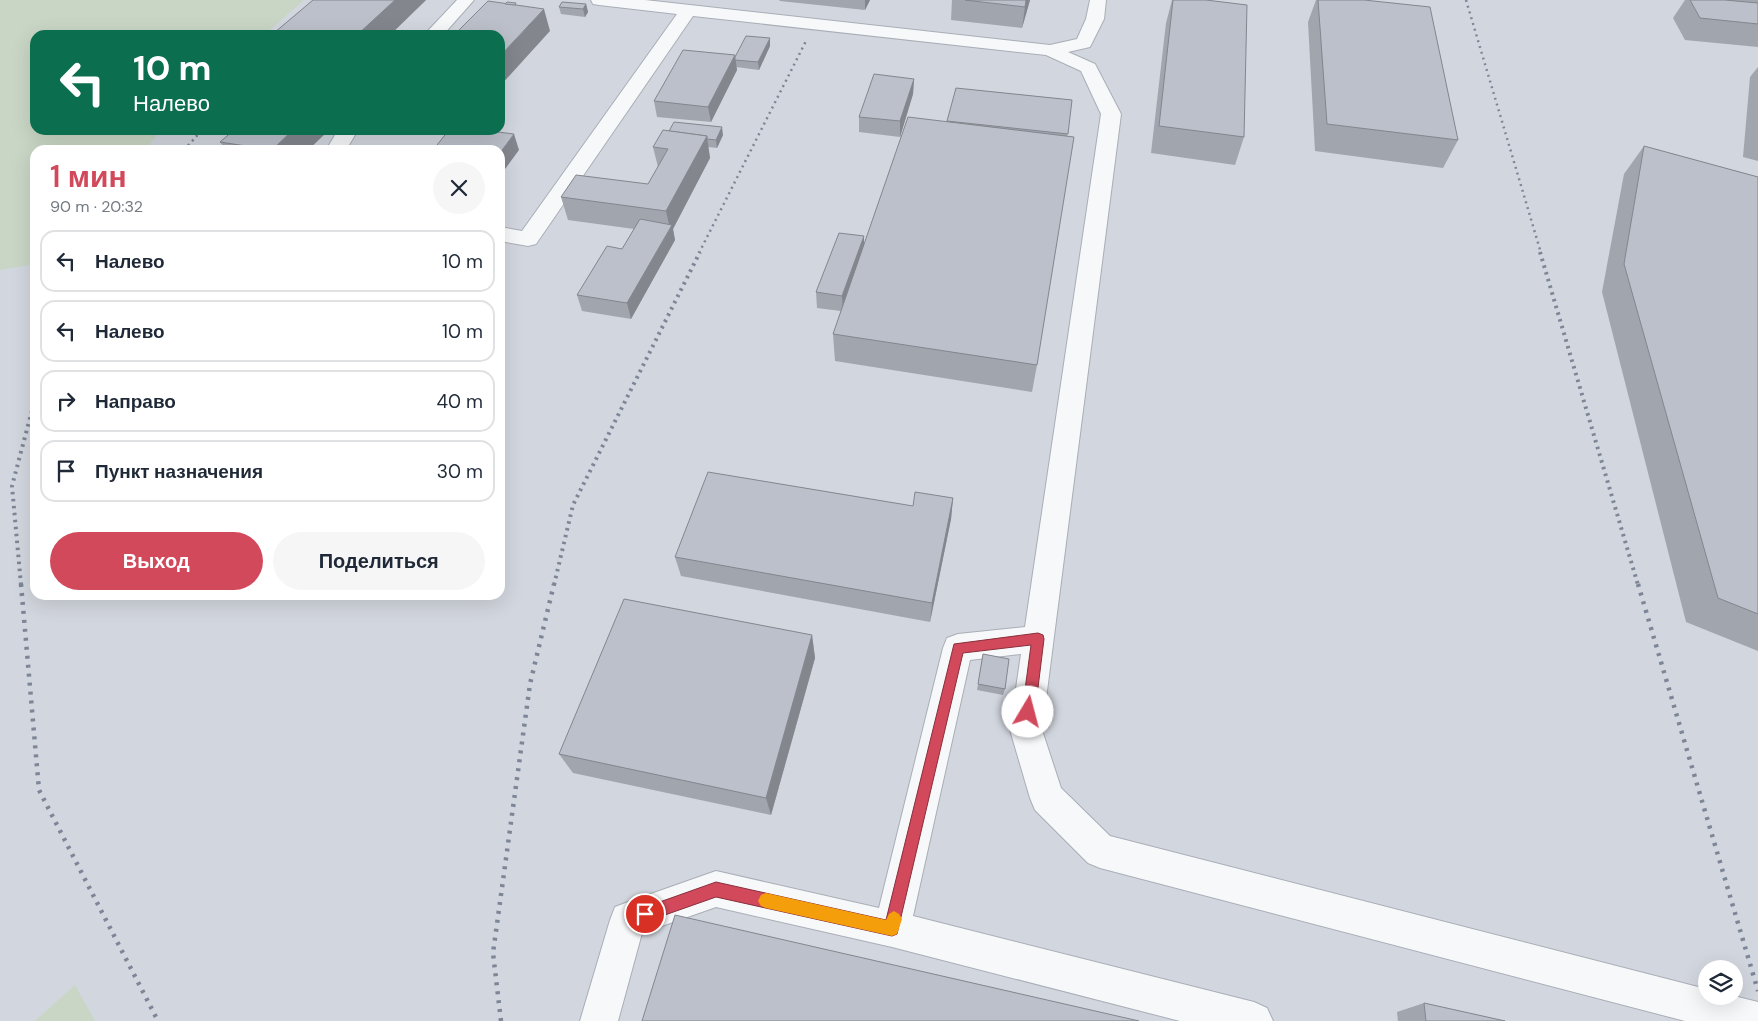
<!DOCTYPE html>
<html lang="ru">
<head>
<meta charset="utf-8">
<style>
	:root { --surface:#fff; --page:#f6f6f7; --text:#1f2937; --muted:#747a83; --line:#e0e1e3; --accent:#d1495b }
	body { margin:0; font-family:"DM Sans",sans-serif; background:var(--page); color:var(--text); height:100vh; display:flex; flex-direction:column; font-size:19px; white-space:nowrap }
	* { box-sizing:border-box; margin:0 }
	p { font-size:16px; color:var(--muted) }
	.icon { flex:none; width:28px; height:28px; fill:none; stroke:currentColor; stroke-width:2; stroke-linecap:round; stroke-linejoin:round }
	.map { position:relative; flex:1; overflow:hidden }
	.details { position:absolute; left:30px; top:145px; width:475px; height:455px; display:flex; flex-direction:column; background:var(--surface); border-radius:15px; box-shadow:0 5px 20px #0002 }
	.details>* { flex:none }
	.top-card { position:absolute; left:30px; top:30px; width:475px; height:105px; border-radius:15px; box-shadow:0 5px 20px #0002; background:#0b6e4f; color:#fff; overflow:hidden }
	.fabs { position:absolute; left:1698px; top:960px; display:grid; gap:10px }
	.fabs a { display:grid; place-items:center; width:45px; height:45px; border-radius:50%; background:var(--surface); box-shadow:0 5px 20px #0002; font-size:25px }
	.pin { position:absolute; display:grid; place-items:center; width:42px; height:42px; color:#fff; margin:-21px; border:2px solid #fff; border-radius:50%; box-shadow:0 1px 5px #0007 }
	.me { position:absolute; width:55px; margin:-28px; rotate:8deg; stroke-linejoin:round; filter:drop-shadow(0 0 4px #0008) }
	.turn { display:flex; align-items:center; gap:18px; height:105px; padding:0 20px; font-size:22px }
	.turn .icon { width:65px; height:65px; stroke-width:2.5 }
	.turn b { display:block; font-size:35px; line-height:42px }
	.round { display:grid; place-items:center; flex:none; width:52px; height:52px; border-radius:26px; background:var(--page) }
	.headline { display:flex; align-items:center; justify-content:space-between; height:85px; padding:0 20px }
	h1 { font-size:30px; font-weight:600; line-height:38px; color:var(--accent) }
	.action { display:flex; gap:10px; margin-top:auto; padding:10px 20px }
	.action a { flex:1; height:58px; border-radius:30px; background:var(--accent); color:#fff; font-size:20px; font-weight:600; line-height:58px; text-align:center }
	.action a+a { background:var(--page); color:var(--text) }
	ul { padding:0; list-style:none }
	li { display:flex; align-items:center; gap:15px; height:62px; margin:0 10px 8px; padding:0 10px; border:2px solid var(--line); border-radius:15px }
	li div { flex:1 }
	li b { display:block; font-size:19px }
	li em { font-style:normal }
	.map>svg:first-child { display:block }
	.built { fill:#d2d6de; fill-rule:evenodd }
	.green { fill:#c9d6c5 }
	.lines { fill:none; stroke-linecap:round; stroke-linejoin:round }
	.minor-casing { stroke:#a9aeb7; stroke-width:2 }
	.minor { fill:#f7f8fa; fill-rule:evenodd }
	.rail-far2 { stroke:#7d8696; stroke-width:2.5; stroke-dasharray:2 4; stroke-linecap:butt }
	.rail-far1 { stroke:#7d8696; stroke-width:4; stroke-dasharray:2.5 4.5; stroke-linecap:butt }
	.rail { stroke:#7d8696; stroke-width:4.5; stroke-dasharray:3 6; stroke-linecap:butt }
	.wall { fill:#a1a5ae }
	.shaded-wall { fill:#83868d }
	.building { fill:#bbc0ca; stroke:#83868d }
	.route { fill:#d1495b; stroke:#882f3b }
	.slow { fill:#f59e0b }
</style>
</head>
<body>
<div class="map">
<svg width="1758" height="1021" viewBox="0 0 1758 1021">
	<rect width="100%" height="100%" fill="#e4e7ec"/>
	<path class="built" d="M265,0H1758V1021H0V232L35,202V595H500V150H94L117,130H500V35H225ZM1706,969H1734V996H1706Z"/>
	<g class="green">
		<polygon points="0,0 304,0 264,35 35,35 35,130 160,130 146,150 35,150 35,264 0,270"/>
		<polygon points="75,985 95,1021 35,1021"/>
	</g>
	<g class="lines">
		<defs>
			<g id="minor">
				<polygon points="457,0 474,0 443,35 424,35"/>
				<polygon points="591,0 645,0 1050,45 1077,39 1086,19 1090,0 1106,0 1104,19 1090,47 1068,52 1095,64 1121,114 1042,730 1061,788 1110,836 1706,989 1706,996 1734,996 1758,1002 1758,1021 1685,1021 1100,868 1088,863 1035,810 1030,798 1010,730 1021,654 970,660 913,916 1254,1002 1267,1008 1273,1021 1180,1021 892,947 716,907 642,933 618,1021 580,1021 610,920 615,907 628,902 716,871 879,908 943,648 947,638 958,634 1025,627 1101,114 1081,71 1046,55 693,16 536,244 528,246 500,241 500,227 522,231 677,14 599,5 593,4"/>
				<polygon points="338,130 358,130 346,150 326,150"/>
			</g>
		</defs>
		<use href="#minor" class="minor-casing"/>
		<use href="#minor" class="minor"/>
		<g class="rail-far2">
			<polyline points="1466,0 1541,253"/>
			<polyline points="184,150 202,130"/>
			<polyline points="699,253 807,39"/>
		</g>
		<g class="rail-far1">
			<polyline points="1540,252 1638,585"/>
			<polyline points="21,585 12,486 35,399"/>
			<polyline points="554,585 573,505 700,252"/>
		</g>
		<g class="rail">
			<polyline points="21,584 39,790 158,1021"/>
			<polyline points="1638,584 1758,991"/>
			<polyline points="501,1021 493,953 530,684 554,584"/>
		</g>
	</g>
	<g class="wall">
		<polygon points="313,0 426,0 390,35 275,35 274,33"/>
		<polygon points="779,0 870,0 865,10 780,1"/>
		<polygon points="952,0 1030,0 1022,28 951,20"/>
		<polygon points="1172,0 1206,0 1244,137 1235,165 1151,153 1166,23"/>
		<polygon points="1316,0 1364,0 1458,140 1443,168 1315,151 1308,22"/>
		<polygon points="1685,0 1758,0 1758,47 1685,40 1673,18"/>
		<polygon points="586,4 588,12 585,17 561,14 559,7"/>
		<polygon points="770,46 759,70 736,67 737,70 711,122 657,117 654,101 735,57"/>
		<polygon points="1758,67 1758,161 1743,157 1750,77"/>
		<polygon points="914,79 913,94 900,137 859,132 859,117"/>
		<polygon points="956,88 1072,100 1037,365 1032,392 835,361 833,334 841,311 817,308 816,292 864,236 864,246 947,122"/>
		<polygon points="329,130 308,150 226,150 220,142"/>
		<polygon points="723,135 717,148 708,147 710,158 673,229 675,240 631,319 582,311 577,295 622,249 634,229 568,220 561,197 648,184 658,167 653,147"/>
		<polygon points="1644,146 1758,177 1758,651 1686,622 1602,292 1624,174"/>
		<polygon points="953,498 951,519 930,622 681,576 675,557"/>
		<polygon points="812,635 815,658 771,815 573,773 559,754"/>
		<polygon points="983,654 1005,689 1003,695 977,690"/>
		<polygon points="1424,1003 1505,1021 1398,1021 1397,1012"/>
	</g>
	<g class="shaded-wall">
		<polygon points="395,0 426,0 390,35 357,35"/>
		<polygon points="865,0 870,0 865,10"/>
		<polygon points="1026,0 1030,0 1022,28"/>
		<polygon points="586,4 588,12 585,17 583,9"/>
		<polygon points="544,9 550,31 500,86 500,56"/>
		<polygon points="770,38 770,46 759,70 758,62"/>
		<polygon points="735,55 737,70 711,122 708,107"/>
		<polygon points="914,79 913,94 900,137 900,121"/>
		<polygon points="722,127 723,135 717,148 716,140"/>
		<polygon points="293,130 329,130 308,150 272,150"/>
		<polygon points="514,134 519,150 500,176 500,153"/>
		<polygon points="707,136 710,158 673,229 675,240 631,319 627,303 670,229 666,211"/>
		<polygon points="864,236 864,252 843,312 842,296"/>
		<polygon points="953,498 951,519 930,622 932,603"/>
		<polygon points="812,635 815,658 771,815 766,798"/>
	</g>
	<g class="building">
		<polygon points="313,0 395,0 357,35 289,35 274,33"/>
		<polygon points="965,0 1026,0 1025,7"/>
		<polygon points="1173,0 1206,0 1247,5 1244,137 1159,126"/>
		<polygon points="1318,0 1364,0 1430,7 1458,140 1327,124"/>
		<polygon points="1690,0 1725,0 1758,3 1758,24 1700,18"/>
		<polygon points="488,1 544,9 500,56 500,35 454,35"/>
		<polygon points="507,2 516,3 515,5 505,4"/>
		<polygon points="562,2 586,4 583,9 559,7"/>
		<polygon points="746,36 770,38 758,62 735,60 735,57"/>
		<polygon points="683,50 735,55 708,107 654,101"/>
		<polygon points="874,74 914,79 900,121 859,117"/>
		<polygon points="956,88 1072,100 1068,134 947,121"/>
		<polygon points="908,117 1074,137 1037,365 833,334"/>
		<polygon points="674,122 722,127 716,140 707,139 707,136 669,131"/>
		<polygon points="234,130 293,130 272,150 220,142"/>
		<polygon points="449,130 482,130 514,134 500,153 500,150 433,150"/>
		<polygon points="663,130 707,136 666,211 561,197 576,175 648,184 668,149 653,147"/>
		<polygon points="1644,146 1758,177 1758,614 1718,598 1624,264"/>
		<polygon points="640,219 672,225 627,303 577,295 607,246 622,249"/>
		<polygon points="839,233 864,236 842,296 816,292"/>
		<polygon points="708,472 913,506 915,492 953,498 932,603 675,557"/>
		<polygon points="624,599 812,635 766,798 559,754"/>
		<polygon points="983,654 1009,659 1005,689 978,684"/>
		<polygon points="675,915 1139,1021 642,1021"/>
		<polygon points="1424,1003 1505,1021 1426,1021"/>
	</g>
	<polygon class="route" points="1038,633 1043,635 1044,639 1035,712 1033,716 1028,718 1024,716 1022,712 1031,645 963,653 897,934 892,936 716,897 645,922 640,919 638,914 640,909 716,882 886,920 954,644"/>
	<polygon class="slow" points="766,893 886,920 889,914 894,911 899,914 902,919 897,934 892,936 766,908 761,906 758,901 761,895"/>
</svg>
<div class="fabs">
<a><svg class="icon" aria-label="layers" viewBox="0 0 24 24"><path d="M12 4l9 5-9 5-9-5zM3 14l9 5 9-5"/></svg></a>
</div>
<div class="pin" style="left:645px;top:914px;background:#d93025"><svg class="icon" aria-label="arrive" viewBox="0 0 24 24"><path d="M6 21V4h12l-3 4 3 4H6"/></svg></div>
<svg class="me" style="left:1028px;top:712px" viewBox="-20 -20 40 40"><circle r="19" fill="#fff"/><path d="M0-13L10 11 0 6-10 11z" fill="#d1495b"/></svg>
<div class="top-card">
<div class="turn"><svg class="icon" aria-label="left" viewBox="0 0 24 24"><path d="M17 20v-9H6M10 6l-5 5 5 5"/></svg><div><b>10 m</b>Налево</div></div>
</div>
<section class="details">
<div class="headline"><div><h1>1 мин</h1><p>90 m · 20:32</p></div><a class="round"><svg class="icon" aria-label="close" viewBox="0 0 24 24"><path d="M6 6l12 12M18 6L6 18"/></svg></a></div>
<ul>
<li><svg class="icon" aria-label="left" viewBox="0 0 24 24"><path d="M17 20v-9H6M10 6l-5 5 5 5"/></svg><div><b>Налево</b></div><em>10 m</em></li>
<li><svg class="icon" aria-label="left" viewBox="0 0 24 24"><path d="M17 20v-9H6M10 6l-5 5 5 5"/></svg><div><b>Налево</b></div><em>10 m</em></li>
<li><svg class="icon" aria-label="right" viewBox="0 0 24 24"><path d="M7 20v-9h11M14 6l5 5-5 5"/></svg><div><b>Направо</b></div><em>40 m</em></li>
<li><svg class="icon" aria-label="arrive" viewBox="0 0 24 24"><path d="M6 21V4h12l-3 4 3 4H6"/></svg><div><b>Пункт назначения</b></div><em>30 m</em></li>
</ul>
<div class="action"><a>Выход</a><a>Поделиться</a></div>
</section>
</div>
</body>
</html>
